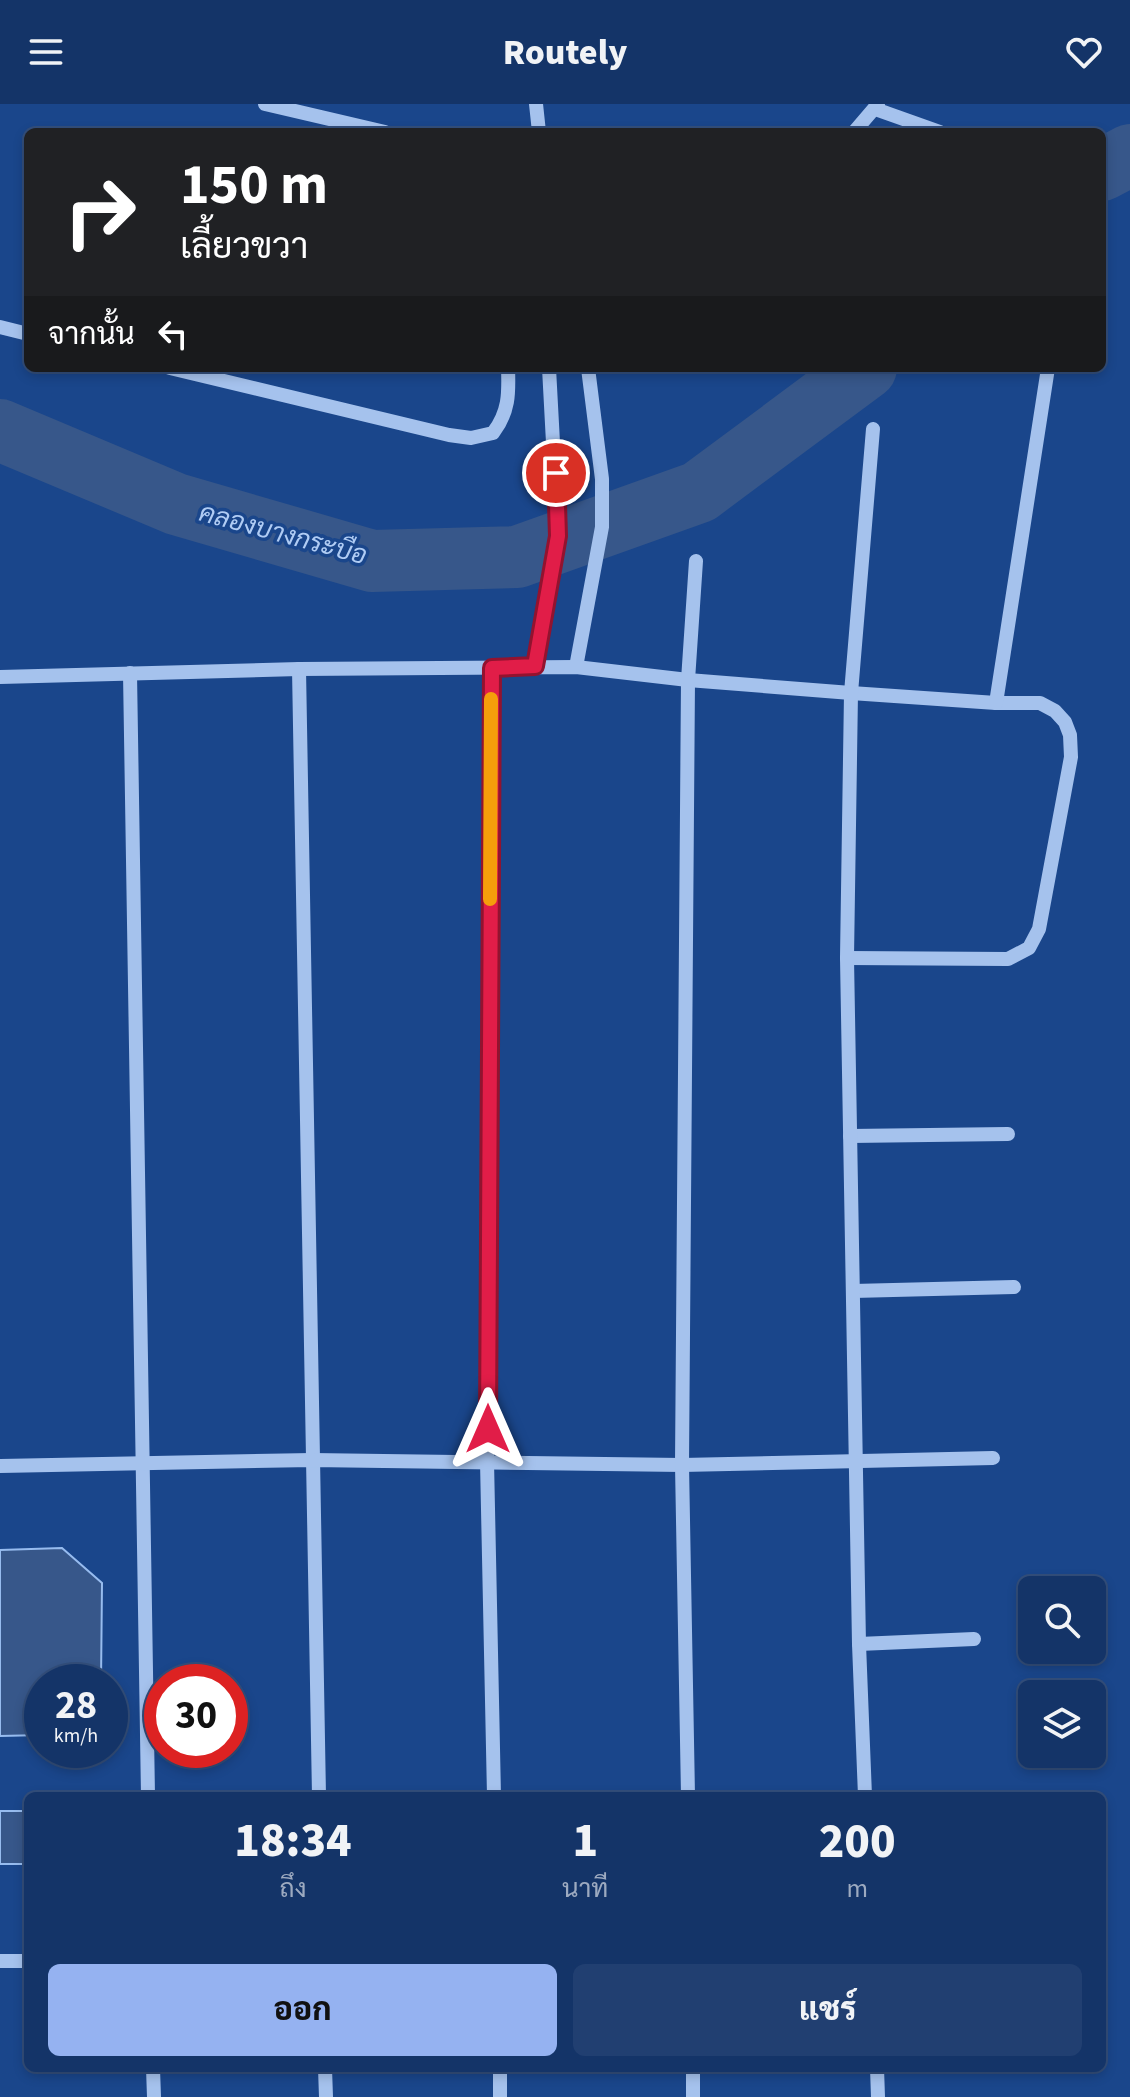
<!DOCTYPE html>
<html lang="th">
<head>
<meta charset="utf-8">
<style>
	:root { --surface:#143468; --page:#213f71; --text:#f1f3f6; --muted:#9daac0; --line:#334f7c; --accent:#95b2f1 }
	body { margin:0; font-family:"Source Sans 3",Sarabun,sans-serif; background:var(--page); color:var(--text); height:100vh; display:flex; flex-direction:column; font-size:30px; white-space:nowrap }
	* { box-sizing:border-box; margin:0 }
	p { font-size:26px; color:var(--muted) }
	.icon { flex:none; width:44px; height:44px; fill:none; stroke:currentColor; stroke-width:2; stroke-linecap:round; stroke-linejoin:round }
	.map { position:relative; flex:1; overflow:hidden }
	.panel { position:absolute; left:24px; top:1688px; width:1082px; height:280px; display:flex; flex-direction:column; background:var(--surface); border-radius:12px; box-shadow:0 4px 12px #0003,0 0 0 2px var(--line) }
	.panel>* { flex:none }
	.banner { position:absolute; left:24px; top:24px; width:1082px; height:244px; border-radius:12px; box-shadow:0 4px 12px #0003,0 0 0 2px var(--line); background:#202124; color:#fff; overflow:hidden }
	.buttons { position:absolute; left:1018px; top:1472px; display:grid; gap:16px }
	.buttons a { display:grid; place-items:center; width:88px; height:88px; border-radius:12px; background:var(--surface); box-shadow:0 4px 12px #0003,0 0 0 2px var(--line); font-size:40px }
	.speed { position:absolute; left:24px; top:1560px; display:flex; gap:16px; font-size:40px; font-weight:700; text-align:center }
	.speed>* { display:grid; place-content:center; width:104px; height:104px; border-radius:50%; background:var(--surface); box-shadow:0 4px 12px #0003,0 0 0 2px var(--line); line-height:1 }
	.speed small { font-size:20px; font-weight:400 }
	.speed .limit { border:12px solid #d22; background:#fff; color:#111 }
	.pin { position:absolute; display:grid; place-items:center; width:68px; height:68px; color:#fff; margin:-34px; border:4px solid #fff; border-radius:50%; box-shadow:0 2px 8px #0007 }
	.me { position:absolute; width:88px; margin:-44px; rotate:0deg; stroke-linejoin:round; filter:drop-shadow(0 0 6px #0008) }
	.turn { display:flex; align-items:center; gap:28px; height:168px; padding:0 24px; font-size:36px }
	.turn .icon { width:104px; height:104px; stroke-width:2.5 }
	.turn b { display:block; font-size:56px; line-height:68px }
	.then { display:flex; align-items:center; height:76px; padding:0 24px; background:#0003; gap:16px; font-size:30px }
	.eta { display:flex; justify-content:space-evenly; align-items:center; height:136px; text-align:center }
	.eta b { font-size:48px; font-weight:800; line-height:56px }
	.button { display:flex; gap:16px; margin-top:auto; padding:16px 24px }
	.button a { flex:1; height:92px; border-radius:12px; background:var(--accent); color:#111; font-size:32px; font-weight:800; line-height:92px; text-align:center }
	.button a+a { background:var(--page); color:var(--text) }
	header { display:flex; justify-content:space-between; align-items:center; height:104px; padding:0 24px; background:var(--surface); font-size:36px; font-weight:800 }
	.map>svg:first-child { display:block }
	.water { fill:#37578a; stroke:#97bcef; stroke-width:2 }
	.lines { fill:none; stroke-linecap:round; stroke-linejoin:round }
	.river { stroke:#37578a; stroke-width:62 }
	.minor { stroke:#a5c2ed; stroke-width:14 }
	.route-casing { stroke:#92132f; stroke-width:20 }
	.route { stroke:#e11d48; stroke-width:14 }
	.slow { stroke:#f59e0b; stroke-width:14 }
	.labels { text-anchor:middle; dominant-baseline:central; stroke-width:7; stroke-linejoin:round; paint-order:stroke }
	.water-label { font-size:26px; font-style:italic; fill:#b0ccf4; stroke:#1a468b }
</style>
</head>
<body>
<header><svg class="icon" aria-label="menu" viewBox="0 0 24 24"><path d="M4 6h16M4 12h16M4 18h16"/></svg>Routely<svg class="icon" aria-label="heart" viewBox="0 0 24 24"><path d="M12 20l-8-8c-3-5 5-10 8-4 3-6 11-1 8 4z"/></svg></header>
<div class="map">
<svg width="1130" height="1993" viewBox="0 0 1130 1993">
	<rect width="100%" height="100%" fill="#1a468b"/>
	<g class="water">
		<polygon points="62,1444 102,1479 101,1578 42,1578 42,1631 0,1632 0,1446"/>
		<polygon points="0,1707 24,1707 23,1760 0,1760"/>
	</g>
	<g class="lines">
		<g class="river">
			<polyline points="1102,66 1130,51"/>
			<polyline points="0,326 176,400 372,457 517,453 699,388 866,264"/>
		</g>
		<g class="minor">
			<polyline points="265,0 385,28"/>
			<polyline points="536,0 539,28"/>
			<polyline points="875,5 940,28"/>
			<polyline points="854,28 878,0"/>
			<polyline points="0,223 28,230"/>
			<path d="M170,264L449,331L471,334L493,329C509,308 509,290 508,264"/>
			<polyline points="535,562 558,432 549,264"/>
			<polyline points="576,563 602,423 602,375 588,264"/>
			<polyline points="492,564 487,1357 494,1692"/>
			<polyline points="299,565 319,1692"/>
			<polyline points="130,569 148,1692"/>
			<polyline points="0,573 299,565 576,563 688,576 851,589 996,599 1040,599 1055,607 1065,618 1070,631 1071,653 1039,825 1029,844 1008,855 847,854"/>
			<polyline points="996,599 1048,264"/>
			<polyline points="850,1032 1008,1030"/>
			<polyline points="853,1187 1014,1183"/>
			<polyline points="0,1362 312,1356 682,1361 993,1354"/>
			<polyline points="859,1540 974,1535"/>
			<polyline points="688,1692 682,1361 688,576 696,457"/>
			<polyline points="865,1692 859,1540 847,854 851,589 873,325"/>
			<polyline points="0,1857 28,1857"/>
			<polyline points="153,1964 154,1993"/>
			<polyline points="325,1964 326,1993"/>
			<polyline points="500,1964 500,1993"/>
			<polyline points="693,1964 693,1993"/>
			<polyline points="877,1964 878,1993"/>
		</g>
	</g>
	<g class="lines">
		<defs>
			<polyline id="route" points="488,1325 492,564 535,562 558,432 556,369"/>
		</defs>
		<use href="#route" class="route-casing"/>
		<use href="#route" class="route"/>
		<polyline class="slow" points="490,795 491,595"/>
	</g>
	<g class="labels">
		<g class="water-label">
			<text transform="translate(283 430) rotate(15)">คลองบางกระบือ</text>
		</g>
	</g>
</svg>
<div class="buttons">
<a><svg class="icon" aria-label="search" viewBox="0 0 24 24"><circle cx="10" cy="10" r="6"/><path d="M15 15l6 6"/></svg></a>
<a><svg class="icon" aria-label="layers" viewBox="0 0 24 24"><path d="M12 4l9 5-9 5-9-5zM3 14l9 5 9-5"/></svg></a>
</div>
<div class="speed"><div>28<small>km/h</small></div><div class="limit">30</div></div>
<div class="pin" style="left:556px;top:369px;background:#d93025"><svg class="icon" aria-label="arrive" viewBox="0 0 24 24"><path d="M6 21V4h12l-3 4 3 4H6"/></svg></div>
<svg class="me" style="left:488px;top:1325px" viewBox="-20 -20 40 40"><path d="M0-17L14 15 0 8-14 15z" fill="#e11d48" stroke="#fff" stroke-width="4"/></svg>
<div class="banner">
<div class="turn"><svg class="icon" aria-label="right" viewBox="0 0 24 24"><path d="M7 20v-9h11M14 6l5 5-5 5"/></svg><div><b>150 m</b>เลี้ยวขวา</div></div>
<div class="then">จากนั้น<svg class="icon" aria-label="left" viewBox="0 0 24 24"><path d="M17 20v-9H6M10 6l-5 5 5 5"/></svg></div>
</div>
<section class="panel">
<div class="eta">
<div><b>18:34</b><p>ถึง</p></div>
<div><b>1</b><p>นาที</p></div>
<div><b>200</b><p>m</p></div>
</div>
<div class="button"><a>ออก</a><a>แชร์</a></div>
</section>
</div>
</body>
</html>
